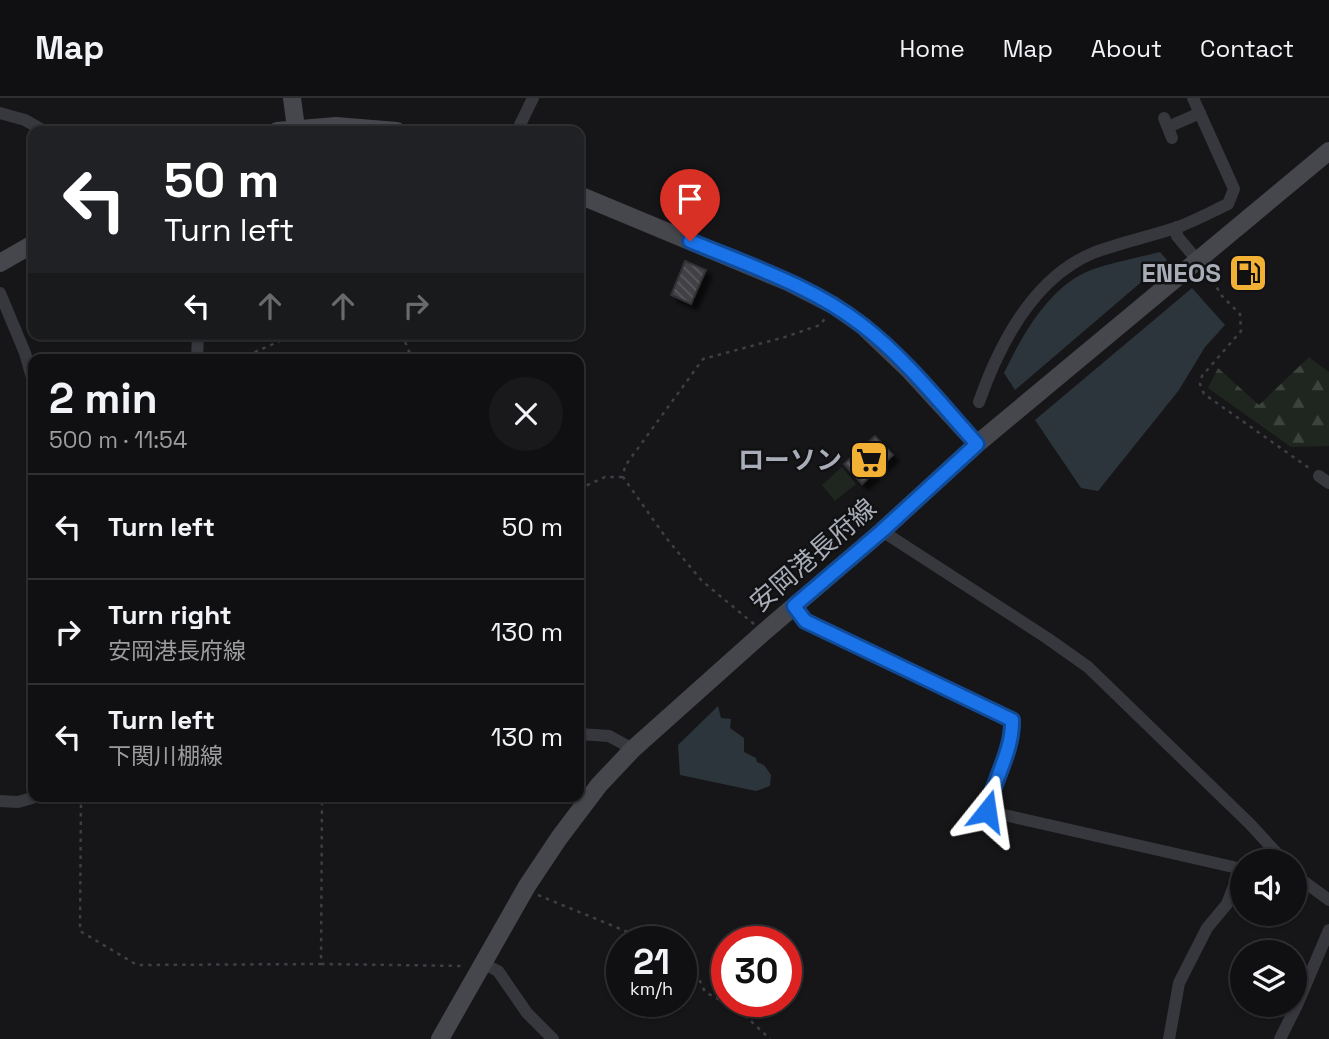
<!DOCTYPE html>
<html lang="en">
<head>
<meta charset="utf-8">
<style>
	:root { --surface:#101012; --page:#19191b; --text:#f1f3f6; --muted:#9c9d9f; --line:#303032 }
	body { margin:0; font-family:"Space Grotesk","Noto Sans JP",sans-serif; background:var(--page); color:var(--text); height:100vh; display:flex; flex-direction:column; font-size:26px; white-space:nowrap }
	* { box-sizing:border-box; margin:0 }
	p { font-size:23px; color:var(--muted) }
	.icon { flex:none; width:38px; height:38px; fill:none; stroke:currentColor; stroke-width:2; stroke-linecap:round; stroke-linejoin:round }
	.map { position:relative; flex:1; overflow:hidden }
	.sheet { position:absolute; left:28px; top:256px; width:556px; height:448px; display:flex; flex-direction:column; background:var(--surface); border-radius:14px; box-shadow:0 2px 5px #0004,0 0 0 2px var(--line) }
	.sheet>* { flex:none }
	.hud { position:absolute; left:28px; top:28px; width:556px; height:214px; border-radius:14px; box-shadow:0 2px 5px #0004,0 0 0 2px var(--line); background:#202124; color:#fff; overflow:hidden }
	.buttons { position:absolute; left:1230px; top:751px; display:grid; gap:14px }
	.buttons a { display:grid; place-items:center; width:77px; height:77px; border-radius:50%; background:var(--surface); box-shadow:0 2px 5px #0004,0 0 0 2px var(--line); font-size:35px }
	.speed { position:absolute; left:606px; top:828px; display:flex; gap:14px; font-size:35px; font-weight:700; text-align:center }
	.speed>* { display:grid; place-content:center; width:91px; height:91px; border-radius:50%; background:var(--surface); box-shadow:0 2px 5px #0004,0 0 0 2px var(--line); line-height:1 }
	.speed small { font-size:18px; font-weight:400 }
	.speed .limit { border:10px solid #d22; background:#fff; color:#111 }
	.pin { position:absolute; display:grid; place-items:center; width:60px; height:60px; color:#fff; margin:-72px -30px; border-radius:50% 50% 50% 0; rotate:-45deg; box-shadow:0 0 7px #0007 }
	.pin .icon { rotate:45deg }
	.me { position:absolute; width:77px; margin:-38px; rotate:15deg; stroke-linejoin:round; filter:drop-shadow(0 0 5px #0008) }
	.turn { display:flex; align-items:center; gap:24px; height:147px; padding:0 21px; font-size:32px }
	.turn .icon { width:91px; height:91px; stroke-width:2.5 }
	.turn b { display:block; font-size:49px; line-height:60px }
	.lanes { display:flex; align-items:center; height:66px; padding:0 21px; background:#0003; justify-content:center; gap:35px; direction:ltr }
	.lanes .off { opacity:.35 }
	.round { display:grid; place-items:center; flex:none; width:74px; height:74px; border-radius:37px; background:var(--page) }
	.headline { display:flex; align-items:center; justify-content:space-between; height:119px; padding:0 21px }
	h1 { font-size:42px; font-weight:800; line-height:52px }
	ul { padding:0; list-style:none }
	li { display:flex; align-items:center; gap:21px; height:105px; padding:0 21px; border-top:2px solid var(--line) }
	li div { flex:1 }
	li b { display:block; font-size:26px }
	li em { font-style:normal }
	header { display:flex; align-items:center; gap:42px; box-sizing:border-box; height:98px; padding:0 35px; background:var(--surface); border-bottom:2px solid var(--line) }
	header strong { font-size:33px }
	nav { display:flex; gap:38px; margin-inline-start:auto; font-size:24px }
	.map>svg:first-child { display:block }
	.green { fill:#1e261f }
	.forest { fill:url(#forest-firs) }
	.water { fill:#2c353c }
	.building { fill:url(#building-back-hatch); stroke:#303034; stroke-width:2; filter:url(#shadow) }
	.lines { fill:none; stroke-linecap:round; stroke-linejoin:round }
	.path { stroke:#3d3f44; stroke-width:2.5; stroke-dasharray:3.5 5; stroke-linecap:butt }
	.street { stroke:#37383d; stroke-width:12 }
	.secondary { stroke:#45474d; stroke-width:18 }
	.route-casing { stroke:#114b97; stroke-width:18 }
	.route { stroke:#1a73e8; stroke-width:12 }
	.labels { text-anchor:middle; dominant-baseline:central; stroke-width:5; stroke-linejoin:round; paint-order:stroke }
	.poi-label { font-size:26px; font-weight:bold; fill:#a8adb8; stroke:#111113; text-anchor:end }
	.street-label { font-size:26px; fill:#a8adb8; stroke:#111113 }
</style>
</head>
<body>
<header>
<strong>Map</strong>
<nav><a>Home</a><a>Map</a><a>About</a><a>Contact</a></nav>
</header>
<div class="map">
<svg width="1329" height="941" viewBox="0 0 1329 941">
	<defs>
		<pattern id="forest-firs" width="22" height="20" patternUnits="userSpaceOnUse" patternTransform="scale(1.75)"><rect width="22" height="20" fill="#1e261f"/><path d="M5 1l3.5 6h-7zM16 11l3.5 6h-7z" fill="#3c433d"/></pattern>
		<pattern id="building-back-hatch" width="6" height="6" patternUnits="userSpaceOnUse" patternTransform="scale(1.75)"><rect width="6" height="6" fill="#404145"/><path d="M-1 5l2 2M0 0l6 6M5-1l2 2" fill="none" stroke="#595a5e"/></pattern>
		<filter id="shadow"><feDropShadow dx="6" dy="6" stdDeviation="2" flood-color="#0009"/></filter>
	</defs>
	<rect width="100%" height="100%" fill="#161618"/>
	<polygon class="green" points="842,369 856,386 835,403 822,387"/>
	<polygon class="forest" points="1309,259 1329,274 1329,348 1291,349 1208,290 1218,270 1259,307"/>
	<g class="water">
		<path d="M1160,154L1167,162L1015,292L1004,275C1022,238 1049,188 1091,172C1113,164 1137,160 1160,154Z"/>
		<polygon points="1192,190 1225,227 1205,249 1179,292 1098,393 1081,390 1035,322"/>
		<polygon points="718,608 721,620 731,621 730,630 744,640 744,654 756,660 757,664 764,667 771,677 770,688 756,693 680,677 678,647"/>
	</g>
	<g class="building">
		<polygon points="685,163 706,172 691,206 671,197"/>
		<polygon points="875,338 893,357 862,386 844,366"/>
	</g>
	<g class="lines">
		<g class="path">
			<polyline points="1208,175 1222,198 1240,216 1241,233 1202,278 1200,286 1204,296 1309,370"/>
			<polyline points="402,236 412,261"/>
			<polyline points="239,261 296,236"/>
			<polyline points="579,391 605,379 623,379"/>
			<polyline points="754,526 702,483 667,441 623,379 625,368 703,261 785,239 820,227 826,219"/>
			<polyline points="81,698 80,833 137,867 321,866 322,698"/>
			<polyline points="538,797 652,844"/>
			<polyline points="681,856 689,859 705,894 739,912 770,941"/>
			<polyline points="321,866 465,868"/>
		</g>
		<g class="street">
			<polyline points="0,15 25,22 44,33"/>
			<polyline points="1164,20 1172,40"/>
			<polyline points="1168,29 1200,15"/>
			<polyline points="517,33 533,0"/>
			<polyline points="1177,129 1177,138 1197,162"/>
			<polyline points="0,195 25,255 33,283"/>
			<polyline points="197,261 198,236"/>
			<path d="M979,304C999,247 1033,180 1093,155C1119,145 1148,139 1175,130C1193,124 1211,114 1228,106L1234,91L1193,0"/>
			<polyline points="1319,378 1329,385"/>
			<polyline points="882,433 1047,540 1088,569 1250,726 1284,763"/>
			<path d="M794,508L805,523L1012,622C1013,653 993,683 987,713L1242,771"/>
			<polyline points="579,636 609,638 633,651"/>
			<polyline points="0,703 18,704 39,698"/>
			<polyline points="1295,777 1329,802"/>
			<polyline points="482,865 498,873 527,915 553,941"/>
			<polyline points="1169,941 1179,885 1207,830 1227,806 1241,770"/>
			<polyline points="1280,941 1297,907 1329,832"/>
		</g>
		<g class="secondary">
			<polyline points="292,0 296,30"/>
			<polyline points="277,33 336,28 397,33"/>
			<polyline points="579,97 788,184 833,207 863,228 908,271 977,346"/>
			<polyline points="0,165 33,146"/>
			<polyline points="440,941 527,788 559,740 599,687 633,651 764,534 882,433 977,346 1329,53"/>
		</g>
	</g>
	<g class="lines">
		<defs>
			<path id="route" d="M690,143C748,167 812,188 862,227C905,260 941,306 977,346L882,433L794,508L805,523L1012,622C1013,653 993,683 987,713"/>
		</defs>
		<use href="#route" class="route-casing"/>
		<use href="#route" class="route"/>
	</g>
	<defs>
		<symbol id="fuel-square" viewBox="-11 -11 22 22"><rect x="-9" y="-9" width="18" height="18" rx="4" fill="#f2b134" stroke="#111113"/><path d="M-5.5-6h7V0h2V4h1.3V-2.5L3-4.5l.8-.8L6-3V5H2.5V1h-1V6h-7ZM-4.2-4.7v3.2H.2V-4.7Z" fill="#111"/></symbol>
		<symbol id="supermarket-square" viewBox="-11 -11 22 22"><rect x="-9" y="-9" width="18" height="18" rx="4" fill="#f2b134" stroke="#111113"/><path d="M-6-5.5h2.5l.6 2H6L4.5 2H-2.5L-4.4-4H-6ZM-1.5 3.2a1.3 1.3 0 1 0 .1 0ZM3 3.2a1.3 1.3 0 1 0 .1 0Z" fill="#111"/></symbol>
	</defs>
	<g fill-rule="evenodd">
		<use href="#fuel-square" x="1226" y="153" width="44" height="44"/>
		<use href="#supermarket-square" x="847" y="340" width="44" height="44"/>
	</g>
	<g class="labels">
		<g class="poi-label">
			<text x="1221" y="175">ENEOS</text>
			<text x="842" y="362">ローソン</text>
		</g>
		<g class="street-label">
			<text transform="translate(813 457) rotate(-41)">安岡港長府線</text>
		</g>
	</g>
</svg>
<div class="buttons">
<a><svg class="icon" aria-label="sound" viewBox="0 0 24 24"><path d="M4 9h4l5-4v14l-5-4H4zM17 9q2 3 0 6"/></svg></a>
<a><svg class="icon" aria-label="layers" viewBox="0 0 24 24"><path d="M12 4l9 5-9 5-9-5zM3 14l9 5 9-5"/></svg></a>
</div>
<div class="speed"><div>21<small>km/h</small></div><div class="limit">30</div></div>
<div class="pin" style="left:690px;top:143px;background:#d93025"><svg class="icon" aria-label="arrive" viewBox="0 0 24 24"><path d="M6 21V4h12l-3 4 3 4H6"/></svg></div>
<svg class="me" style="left:987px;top:713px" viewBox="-20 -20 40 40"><path d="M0-17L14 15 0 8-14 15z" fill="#1a73e8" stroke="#fff" stroke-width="4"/></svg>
<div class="hud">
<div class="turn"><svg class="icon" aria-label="left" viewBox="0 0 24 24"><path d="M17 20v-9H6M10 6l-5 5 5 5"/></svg><div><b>50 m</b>Turn left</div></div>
<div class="lanes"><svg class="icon" aria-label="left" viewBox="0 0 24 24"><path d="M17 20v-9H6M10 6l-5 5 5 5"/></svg><svg class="icon off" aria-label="ahead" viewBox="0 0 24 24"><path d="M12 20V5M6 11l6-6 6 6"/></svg><svg class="icon off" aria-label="ahead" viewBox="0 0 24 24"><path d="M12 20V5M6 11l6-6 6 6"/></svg><svg class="icon off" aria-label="right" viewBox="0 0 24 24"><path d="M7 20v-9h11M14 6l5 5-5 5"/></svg></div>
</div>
<section class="sheet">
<div class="headline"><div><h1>2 min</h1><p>500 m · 11:54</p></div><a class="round"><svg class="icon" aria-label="close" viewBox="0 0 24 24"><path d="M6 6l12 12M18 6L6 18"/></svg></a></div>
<ul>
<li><svg class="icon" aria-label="left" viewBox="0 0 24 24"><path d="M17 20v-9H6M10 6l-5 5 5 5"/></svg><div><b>Turn left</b></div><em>50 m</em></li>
<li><svg class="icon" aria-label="right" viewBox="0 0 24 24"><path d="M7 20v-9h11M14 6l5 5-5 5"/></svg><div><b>Turn right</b><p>安岡港長府線</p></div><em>130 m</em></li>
<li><svg class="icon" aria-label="left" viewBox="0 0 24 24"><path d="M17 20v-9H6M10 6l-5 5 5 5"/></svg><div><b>Turn left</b><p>下関川棚線</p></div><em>130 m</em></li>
</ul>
</section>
</div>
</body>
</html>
